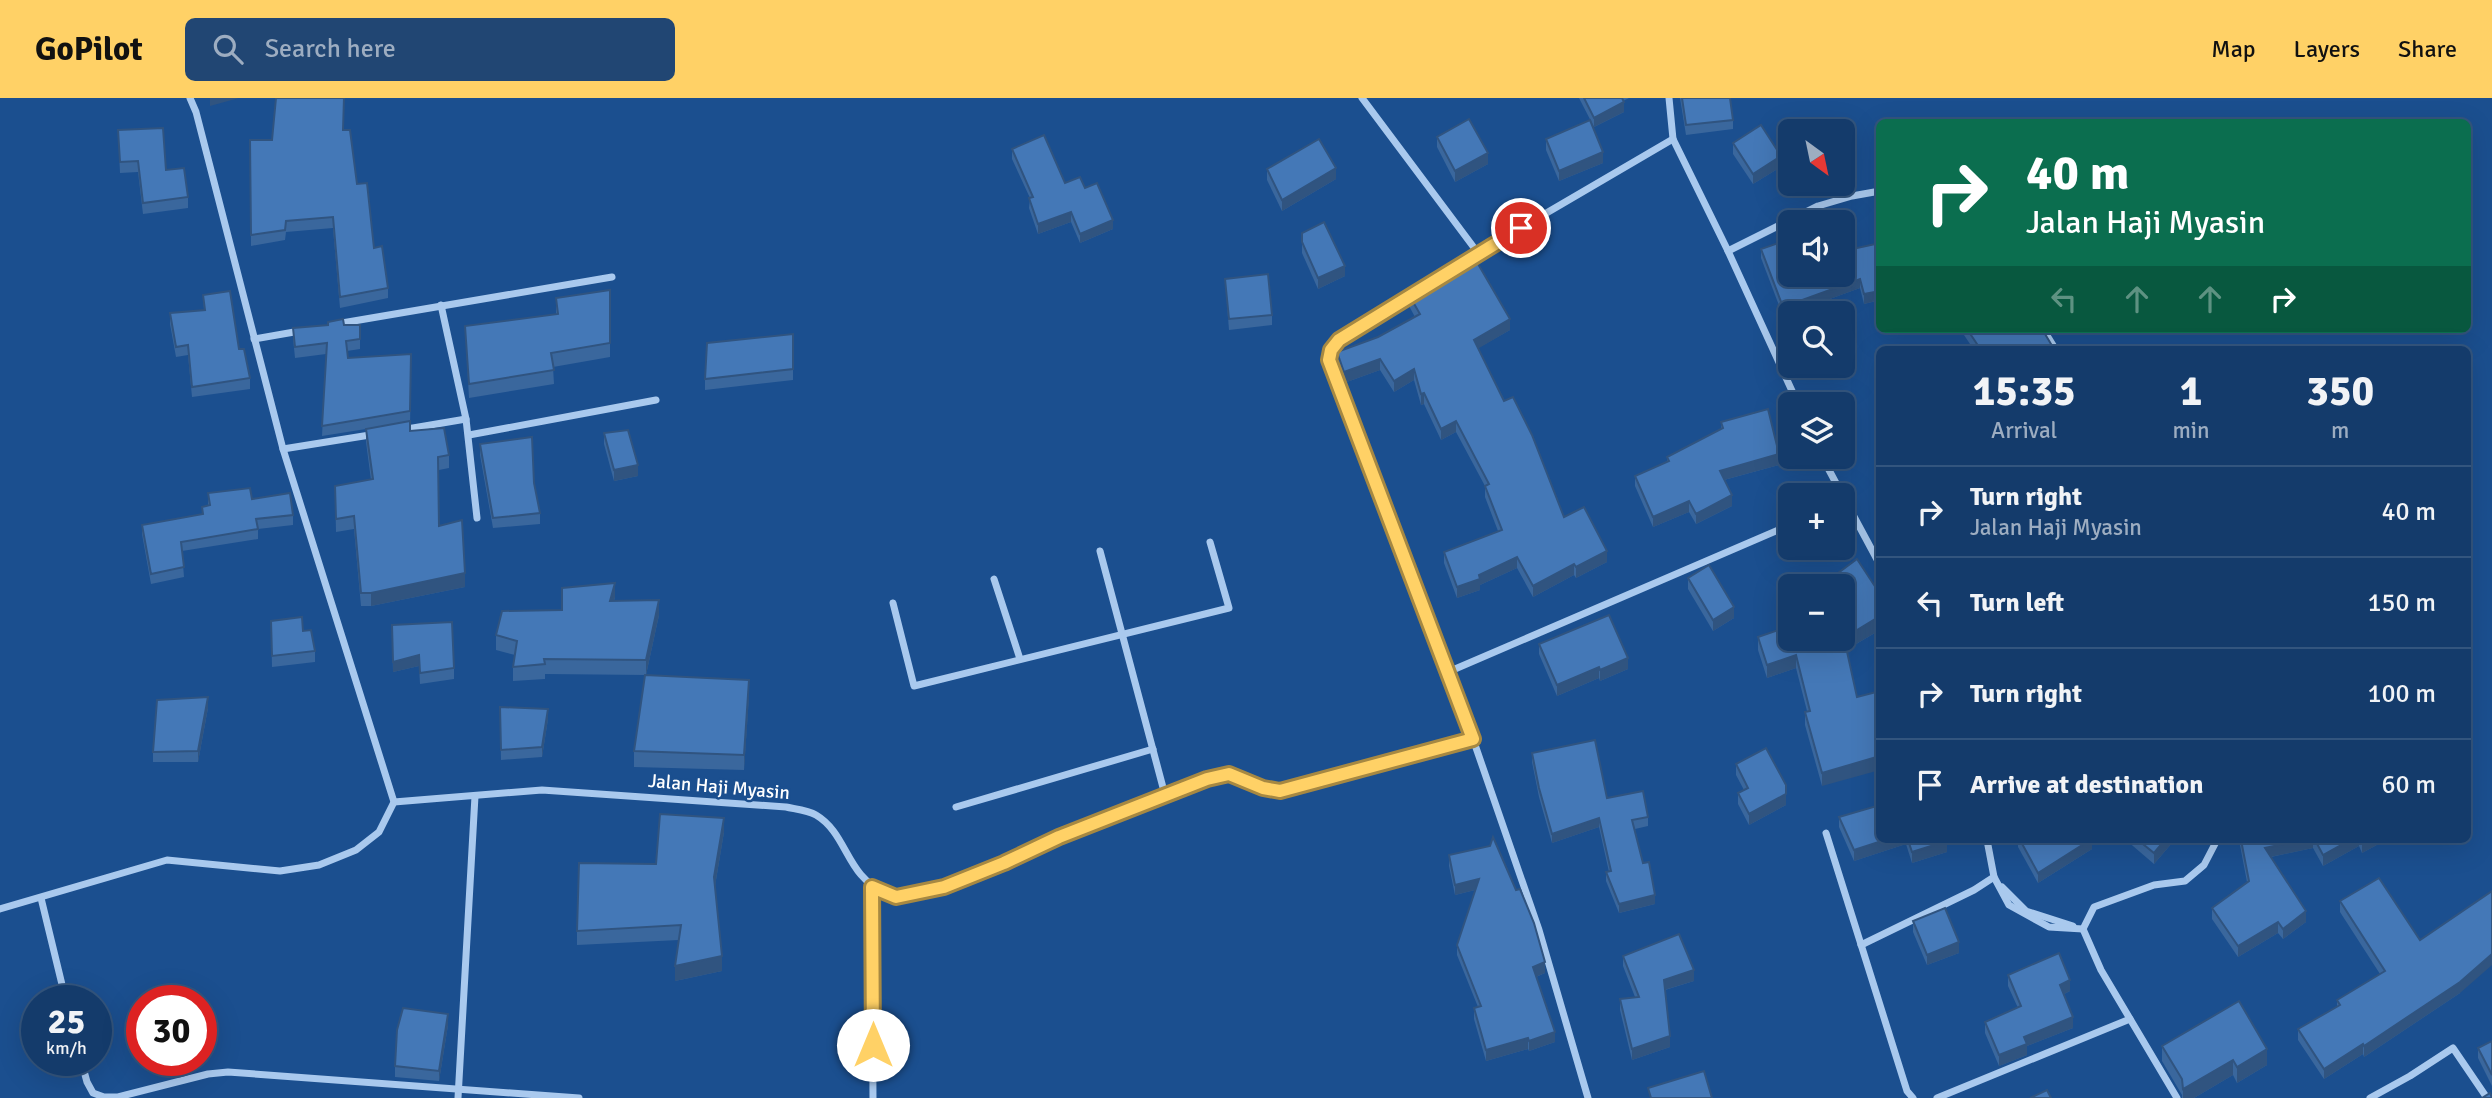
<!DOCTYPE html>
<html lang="en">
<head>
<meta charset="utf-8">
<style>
	:root { --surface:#143b6b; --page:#214673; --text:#f1f3f6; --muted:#9dadc1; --line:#33557e; --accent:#ffd166 }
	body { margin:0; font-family:Signika,sans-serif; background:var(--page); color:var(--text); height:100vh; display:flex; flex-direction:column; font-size:26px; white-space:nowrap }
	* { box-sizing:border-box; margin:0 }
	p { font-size:23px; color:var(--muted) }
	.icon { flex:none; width:38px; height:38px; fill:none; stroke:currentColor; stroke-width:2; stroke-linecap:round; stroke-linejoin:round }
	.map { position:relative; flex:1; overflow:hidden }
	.panel { position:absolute; left:1876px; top:248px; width:595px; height:497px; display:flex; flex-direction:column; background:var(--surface); border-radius:10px; box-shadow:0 7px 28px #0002,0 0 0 2px var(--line) }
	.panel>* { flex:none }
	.top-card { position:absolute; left:1876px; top:21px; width:595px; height:214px; border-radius:10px; box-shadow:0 7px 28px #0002,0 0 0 2px var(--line); background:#0b6e4f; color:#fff; overflow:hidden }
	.needle { width:46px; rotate:147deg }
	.buttons { position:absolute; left:1778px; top:21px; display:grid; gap:14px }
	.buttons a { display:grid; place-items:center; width:77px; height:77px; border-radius:10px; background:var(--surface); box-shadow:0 7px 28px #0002,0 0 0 2px var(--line); font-size:35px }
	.speed { position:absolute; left:21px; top:887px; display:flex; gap:14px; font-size:35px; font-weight:700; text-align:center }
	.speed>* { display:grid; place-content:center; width:91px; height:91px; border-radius:50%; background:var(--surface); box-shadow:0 7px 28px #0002,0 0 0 2px var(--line); line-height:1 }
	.speed small { font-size:18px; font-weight:400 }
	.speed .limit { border:10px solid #d22; background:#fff; color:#111 }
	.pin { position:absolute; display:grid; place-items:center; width:60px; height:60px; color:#fff; margin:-30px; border:4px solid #fff; border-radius:50%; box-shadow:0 2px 7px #0007 }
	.me { position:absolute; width:77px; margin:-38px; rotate:0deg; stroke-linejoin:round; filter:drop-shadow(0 0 5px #0008) }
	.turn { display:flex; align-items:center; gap:24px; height:147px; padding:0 35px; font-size:32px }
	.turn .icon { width:91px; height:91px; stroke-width:2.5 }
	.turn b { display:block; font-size:49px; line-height:60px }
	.lanes { display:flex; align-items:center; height:66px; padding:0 35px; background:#0003; justify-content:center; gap:35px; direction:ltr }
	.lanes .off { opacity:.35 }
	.eta { display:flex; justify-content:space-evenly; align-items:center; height:119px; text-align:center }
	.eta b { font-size:42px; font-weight:700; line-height:49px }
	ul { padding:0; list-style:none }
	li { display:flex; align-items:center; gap:21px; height:91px; padding:0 35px; border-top:2px solid var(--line) }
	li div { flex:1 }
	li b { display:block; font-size:26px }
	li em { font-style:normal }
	header { display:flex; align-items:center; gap:42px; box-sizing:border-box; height:98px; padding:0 35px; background:var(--accent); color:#111 }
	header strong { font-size:33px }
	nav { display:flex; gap:38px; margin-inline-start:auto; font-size:24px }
	.search { width:490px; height:63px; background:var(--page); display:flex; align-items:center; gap:18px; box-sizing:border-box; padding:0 24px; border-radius:10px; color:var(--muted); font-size:26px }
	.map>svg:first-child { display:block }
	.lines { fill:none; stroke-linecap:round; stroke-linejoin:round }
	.street { stroke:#a9c9ee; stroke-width:7 }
	.wall { fill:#3a679d }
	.shaded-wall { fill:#305480 }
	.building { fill:#4478b7; stroke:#305480; stroke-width:2 }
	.route-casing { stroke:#a68842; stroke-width:18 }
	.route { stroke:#ffd166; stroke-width:12 }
	.labels { text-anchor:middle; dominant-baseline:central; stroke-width:5; stroke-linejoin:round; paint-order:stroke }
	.street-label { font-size:19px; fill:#fff; stroke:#1b4f8f }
</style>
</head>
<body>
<header>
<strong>GoPilot</strong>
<div class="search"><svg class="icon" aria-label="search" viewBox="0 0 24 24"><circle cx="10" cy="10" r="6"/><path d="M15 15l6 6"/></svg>Search here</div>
<nav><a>Map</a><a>Layers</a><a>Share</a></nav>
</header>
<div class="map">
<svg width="2492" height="1000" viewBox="0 0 2492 1000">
	<rect width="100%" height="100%" fill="#1b4f8f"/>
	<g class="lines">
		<g class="street">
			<polyline points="1362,0 1478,155 1444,177"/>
			<polyline points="1669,0 1673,41 1728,153 1818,108 1852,98 1880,93"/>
			<polyline points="1728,153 1798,306"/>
			<polyline points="1478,155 1673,41"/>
			<polyline points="1417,195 1339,242 1331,252 1329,262 1473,641 1539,832 1588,1000"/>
			<polyline points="441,207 466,321 477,420"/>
			<polyline points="336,226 612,179"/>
			<polyline points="2043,231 2056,252"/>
			<polyline points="254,241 300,233"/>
			<polyline points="401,332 466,321"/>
			<polyline points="469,337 656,302"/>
			<polyline points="283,351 376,336"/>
			<polyline points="1822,359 1880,467"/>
			<polyline points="1100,453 1165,697"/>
			<polyline points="994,481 1020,561"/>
			<polyline points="893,505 914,588 1229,510 1210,444"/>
			<polyline points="1448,574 1790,427"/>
			<path d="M394,704L542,692L786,709C795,711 808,712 816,717C848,736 846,779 885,794C925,809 1020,756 1059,739C1107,718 1158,700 1207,681L1229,676L1263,690L1280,693L1473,641"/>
			<polyline points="956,709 1153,651"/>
			<polyline points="1826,735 1907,993 1913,1000"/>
			<polyline points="1994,779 2009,807 2049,829 2083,831"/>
			<polyline points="872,789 873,1000"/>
			<polyline points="2002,789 2026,813 2073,828"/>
			<polyline points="41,800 66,903"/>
			<polyline points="0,811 167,762 280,773 319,767 356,752 379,734 394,704 283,351 196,14 190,0"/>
			<polyline points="1861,847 1974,792 1994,779 1987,742"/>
			<polyline points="81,962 87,984 93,995 104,999 118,999 208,976 228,974 579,1000"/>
			<polyline points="458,1000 475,698"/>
			<polyline points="1937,1000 2130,921"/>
			<polyline points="2177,1000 2101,872 2083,831 2094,809 2154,787 2185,783 2204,767 2217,742"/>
			<polyline points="2370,1000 2410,978 2453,950 2487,1000"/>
		</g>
	</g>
	<g class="wall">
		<polygon points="1579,0 1629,0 1623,3 1624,14 1594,29"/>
		<polygon points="1680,0 1730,0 1733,22 1733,31 1686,37"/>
		<polygon points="118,32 166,72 188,99 188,110 143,116 138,74 120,75"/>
		<polygon points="343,32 374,150 388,190 388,200 340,210 333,130 286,134 285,142 251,148 250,42 272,42"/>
		<polygon points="1437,39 1488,66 1455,84 1437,49"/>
		<polygon points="1546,41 1603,65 1559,83 1546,52"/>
		<polygon points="1733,45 1781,69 1753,86 1733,56"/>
		<polygon points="1012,51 1065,85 1085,90 1113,131 1080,145 1071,124 1038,136 1029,110 1030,100 1012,61"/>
		<polygon points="1267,71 1336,81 1282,113 1267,82"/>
		<polygon points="1302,135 1345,178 1318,191 1302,155"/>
		<polygon points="1880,145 1880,202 1864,206 1860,190 1783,218 1761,160 1761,151 1790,177"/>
		<polygon points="1225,181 1272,217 1272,227 1229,232"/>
		<polygon points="610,192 610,259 553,269 554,286 469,300 465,228 556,217 556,200"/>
		<polygon points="203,197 239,251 250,280 250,291 192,299 188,257 176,259 170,226 170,215 204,212"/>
		<polygon points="1409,197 1510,232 1478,250 1564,419 1607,464 1576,480 1574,477 1533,499 1517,470 1480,487 1480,492 1457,500 1444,465 1444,454 1498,433 1485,399 1485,388 1456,334 1441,342 1424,306 1421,307 1414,282 1394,294 1380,272 1344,285 1337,265 1337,254 1378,239 1415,219 1409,208"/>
		<polygon points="344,227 360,227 360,251 347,253 348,260 411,256 410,333 449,357 449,370 439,372 439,428 465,489 371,508 361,508 354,431 336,434 335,388 371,382 366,344 366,331 322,338 326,256 295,260 293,240 293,230"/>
		<polygon points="1960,231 2042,231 2054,252 1974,252"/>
		<polygon points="793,236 793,282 705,292 705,281"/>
		<polygon points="1721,324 1779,367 1724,382 1732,408 1696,426 1689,414 1653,429 1635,388 1635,378 1667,364 1667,359 1721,331"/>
		<polygon points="604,335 638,378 614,383 604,346"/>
		<polygon points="480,346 534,385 540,415 540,426 493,430 480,357"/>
		<polygon points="208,395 252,401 293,417 293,427 258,431 258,441 182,453 184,479 151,486 142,436 142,427 202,416 202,409 208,407"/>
		<polygon points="1688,480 1734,520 1713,533 1688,491"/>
		<polygon points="1826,484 1880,496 1880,532 1846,552 1822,688 1805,627 1805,614 1807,613 1796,570 1767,580 1758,552 1758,539 1843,541 1843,488 1826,488"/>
		<polygon points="615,499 614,503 659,517 646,577 545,576 545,581 513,583 513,569 515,557 496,552 496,537 562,512"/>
		<polygon points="271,523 303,533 315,553 315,564 272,569"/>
		<polygon points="392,527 454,570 454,581 420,586 419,568 393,574"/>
		<polygon points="1539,546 1628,571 1600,583 1599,580 1557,598 1539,556"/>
		<polygon points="749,598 744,672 634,669 634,653"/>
		<polygon points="500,609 548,621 542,659 501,662"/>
		<polygon points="208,610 198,664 153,664 153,654"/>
		<polygon points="1532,655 1607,700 1648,719 1648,728 1635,731 1643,765 1655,806 1619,815 1606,783 1606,774 1609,774 1599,729 1552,745 1539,699 1532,664"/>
		<polygon points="1736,666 1786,707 1749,727 1738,706 1738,695 1744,692 1736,677"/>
		<polygon points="1839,719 1880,742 1946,742 1947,754 1912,765 1906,746 1854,763 1839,729"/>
		<polygon points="724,734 715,788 722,873 675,883 679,842 577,847 577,833 656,766"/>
		<polygon points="2018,742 2092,742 2092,751 2038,785 2018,749"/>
		<polygon points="2126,742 2172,742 2172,745 2154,766"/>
		<polygon points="2239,742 2386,742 2362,755 2359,748 2323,768 2313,750 2271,759 2306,824 2283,841 2278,835 2238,859 2212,821 2212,810 2247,784"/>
		<polygon points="1449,757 1545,875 1536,879 1555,944 1529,953 1528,951 1486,963 1474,921 1474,910 1478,909 1457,857 1457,847 1475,792 1455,797 1449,768"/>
		<polygon points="2340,803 2460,895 2364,959 2363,956 2324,981 2298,942 2298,931 2337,909 2337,902 2380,876 2340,814"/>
		<polygon points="1913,823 1959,855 1927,867 1913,834"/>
		<polygon points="1623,858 1694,883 1665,892 1670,949 1632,962 1620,912 1620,901 1635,899 1623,868"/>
		<polygon points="2008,877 2070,893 2064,896 2073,930 2027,948 2027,957 1999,968 1985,935 1985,924 2018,910 2008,888"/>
		<polygon points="448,927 439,983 395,979 395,968"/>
		<polygon points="2492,943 2492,988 2478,960 2478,950"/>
		<polygon points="2162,948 2267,967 2237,985 2233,977 2194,1000 2182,1000 2182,997 2162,963"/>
	</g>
	<g class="shaded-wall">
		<polygon points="210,0 239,0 210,8"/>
		<polygon points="1624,4 1624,14 1594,29 1594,20"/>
		<polygon points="1603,54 1603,65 1559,83 1559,73"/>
		<polygon points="1488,55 1488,66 1455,84 1455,73"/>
		<polygon points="1781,58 1781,69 1753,86 1753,76"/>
		<polygon points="1336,70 1336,81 1282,113 1282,102"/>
		<polygon points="1071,114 1071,124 1038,136 1038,126"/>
		<polygon points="1113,122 1113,131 1080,145 1080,136"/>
		<polygon points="1345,168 1345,178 1318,191 1318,180"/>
		<polygon points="1860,181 1860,190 1783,218 1783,209"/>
		<polygon points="1880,193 1880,202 1864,206 1864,196"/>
		<polygon points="1510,221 1510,232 1474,253 1474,242"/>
		<polygon points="1380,261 1380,272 1344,285 1344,274"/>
		<polygon points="1414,271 1414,282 1394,294 1394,283"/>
		<polygon points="1424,295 1424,306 1421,307 1421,296"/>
		<polygon points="1456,323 1456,334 1441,342 1441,331"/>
		<polygon points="1779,356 1779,367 1720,383 1720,373"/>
		<polygon points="638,367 638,378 614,383 614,372"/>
		<polygon points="1732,397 1732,408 1696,426 1696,416"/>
		<polygon points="1689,403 1689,414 1653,429 1653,419"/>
		<polygon points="1607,453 1607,464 1576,480 1576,469"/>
		<polygon points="1517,459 1517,470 1480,487 1480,492 1457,500 1457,489 1479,477"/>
		<polygon points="1574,466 1574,477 1533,499 1533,488"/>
		<polygon points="465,475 465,489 371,508 371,495"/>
		<polygon points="615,485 615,499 610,517 610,503"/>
		<polygon points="659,502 659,517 646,577 646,562"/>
		<polygon points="1734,509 1734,520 1713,533 1713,522"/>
		<polygon points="1880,518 1880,532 1844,553 1844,540"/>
		<polygon points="419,557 419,568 393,574 393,564"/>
		<polygon points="1796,557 1796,570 1767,580 1767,567"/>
		<polygon points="1628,560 1628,571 1600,583 1600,572"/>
		<polygon points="2472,562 2472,572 2468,575 2468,565"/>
		<polygon points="1599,569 1599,580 1557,598 1557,587"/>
		<polygon points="749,582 749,598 744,672 744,657"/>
		<polygon points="208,599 208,610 198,664 198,653"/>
		<polygon points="548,611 548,621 542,659 542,649"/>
		<polygon points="1880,658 1880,672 1822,688 1822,675"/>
		<polygon points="1786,696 1786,707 1749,727 1749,716"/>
		<polygon points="724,720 724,734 714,794 714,779"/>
		<polygon points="1599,720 1599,729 1552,745 1552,736"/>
		<polygon points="1885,742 1906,742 1906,746 1854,763 1854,752"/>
		<polygon points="2090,742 2092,742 2092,751 2038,785 2038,775"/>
		<polygon points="2165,742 2172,742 2172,745 2154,766 2154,755"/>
		<polygon points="2302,742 2313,742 2313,750 2265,760 2265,750"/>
		<polygon points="2350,742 2359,742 2359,748 2323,768 2323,757"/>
		<polygon points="2366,742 2386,742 2362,755 2362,744"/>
		<polygon points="1947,743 1947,754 1912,765 1912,754"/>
		<polygon points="1479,781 1479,791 1455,797 1455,787"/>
		<polygon points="1655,797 1655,806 1619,815 1619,806"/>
		<polygon points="2306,813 2306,824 2283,841 2283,831"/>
		<polygon points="2278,824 2278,835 2238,859 2238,848"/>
		<polygon points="1959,844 1959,855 1927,867 1927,857"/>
		<polygon points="2492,856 2492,867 2460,895 2364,959 2364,948"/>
		<polygon points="722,858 722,873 675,883 675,868"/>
		<polygon points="1545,864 1545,875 1533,880 1533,869"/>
		<polygon points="1694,872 1694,883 1664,892 1664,882"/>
		<polygon points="2070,882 2070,893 2060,898 2060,887"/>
		<polygon points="448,916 448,927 439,983 439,973"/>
		<polygon points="2073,919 2073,930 2027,948 2027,957 1999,968 1999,957 2024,939"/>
		<polygon points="1555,934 1555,944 1529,953 1529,943"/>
		<polygon points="1670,938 1670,949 1632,962 1632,951"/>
		<polygon points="1528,940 1528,951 1486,963 1486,952"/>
		<polygon points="2363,946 2363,956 2324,981 2324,971"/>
		<polygon points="2267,951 2267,967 2237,985 2237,969"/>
		<polygon points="2233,962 2233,977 2194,1000 2183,1000 2183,991"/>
	</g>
	<g class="building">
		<polygon points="276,0 344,0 343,32 350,32 357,86 367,85 374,150 382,148 388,190 340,199 333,119 286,123 285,132 251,137 250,42 272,42"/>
		<polygon points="1584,0 1622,0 1624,4 1594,20"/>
		<polygon points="1682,0 1730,0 1733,22 1686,27"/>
		<polygon points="1469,21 1488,55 1455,73 1437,39"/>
		<polygon points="1590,22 1603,54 1559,73 1546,41"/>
		<polygon points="1761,27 1781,58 1753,76 1733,45"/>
		<polygon points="163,30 166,72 184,70 188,99 143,105 138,63 120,64 118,32"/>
		<polygon points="1044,37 1065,85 1080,79 1085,90 1097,85 1113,122 1080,136 1071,114 1038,126 1029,100 1033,99 1012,51"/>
		<polygon points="1319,41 1336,70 1282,102 1267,71"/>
		<polygon points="1324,124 1345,168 1318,180 1302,144 1302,135"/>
		<polygon points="1790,141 1790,177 1843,177 1843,153 1880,145 1880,193 1864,196 1860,181 1783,209 1761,151"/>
		<polygon points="1474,159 1510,221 1474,242 1504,303 1513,299 1532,337 1564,419 1584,409 1607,453 1576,469 1574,466 1533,488 1517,459 1479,477 1480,481 1457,489 1444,454 1502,432 1485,388 1489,386 1456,323 1441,331 1424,295 1421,296 1414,271 1394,283 1380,261 1344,274 1337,254 1378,239 1420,216 1409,197"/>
		<polygon points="1268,176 1272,217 1229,221 1225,181"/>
		<polygon points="610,192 610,245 551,255 554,272 469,286 465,228 558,216 556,200"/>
		<polygon points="230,193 239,251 244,251 250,280 192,289 188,247 176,249 170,215 205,212 203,197"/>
		<polygon points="343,221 344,227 360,227 360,241 346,243 348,260 411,256 410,313 322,328 327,245 295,249 293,230 328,227 328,224"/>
		<polygon points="1967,231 2042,231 2054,251 1981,252"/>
		<polygon points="793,236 793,271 705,281 707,245"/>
		<polygon points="1768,311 1779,356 1720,373 1732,397 1696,416 1689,403 1653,419 1635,378 1669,363 1667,359 1723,330 1721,324"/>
		<polygon points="410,323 410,333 444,330 449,357 438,359 439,428 462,422 465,475 371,495 361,495 354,418 336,421 335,388 373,381 366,331"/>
		<polygon points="628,332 638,367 614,372 604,335"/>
		<polygon points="532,339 534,385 540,415 493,420 480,346"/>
		<polygon points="250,390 252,401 290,395 293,417 256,421 258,431 181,444 184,469 151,476 142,427 203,416 202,409 210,407 208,395"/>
		<polygon points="1857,461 1880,496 1880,518 1844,540 1857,599 1880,593 1880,658 1822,675 1805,614 1810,613 1796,557 1767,567 1758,539 1790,528 1790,541 1843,541 1843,488 1829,488 1826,484"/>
		<polygon points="1709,467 1734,509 1713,522 1688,480"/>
		<polygon points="615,485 610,503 659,502 646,562 544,561 545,566 513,569 517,543 496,537 502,513 562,512 562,490"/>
		<polygon points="1609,517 1628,560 1600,572 1599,569 1557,587 1539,546"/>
		<polygon points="302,519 303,533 311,532 315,553 272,558 271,523"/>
		<polygon points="452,524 454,570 420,575 419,557 393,564 392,527"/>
		<polygon points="2468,553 2472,562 2468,565"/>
		<polygon points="645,577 749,582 744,657 634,653"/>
		<polygon points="208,599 198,653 153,654 157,602"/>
		<polygon points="500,609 548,611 542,649 501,652"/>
		<polygon points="1595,642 1607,700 1643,693 1648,719 1632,722 1643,765 1649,764 1655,797 1619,806 1606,774 1611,773 1599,720 1552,736 1539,690 1532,655"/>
		<polygon points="1766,650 1786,687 1786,696 1749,716 1738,695 1748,690 1736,666"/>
		<polygon points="1880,707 1880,742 1885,742 1854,752 1839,719"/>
		<polygon points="660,716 724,720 714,779 722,858 675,868 681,827 577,833 579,765 656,766"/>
		<polygon points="1493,739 1516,792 1520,791 1534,825 1545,864 1533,869 1555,934 1529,943 1528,940 1486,952 1474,910 1481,908 1457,847 1479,781 1455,787 1449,757 1490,748"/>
		<polygon points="1908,742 1946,742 1947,743 1912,754"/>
		<polygon points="2020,742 2090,742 2038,775"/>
		<polygon points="2138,742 2165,742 2154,755"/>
		<polygon points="2241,742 2302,742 2265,750 2306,813 2283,831 2278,824 2238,848 2212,810 2249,783"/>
		<polygon points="2315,742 2350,742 2323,757"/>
		<polygon points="2379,780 2420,842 2492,793 2492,856 2460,884 2364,948 2363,946 2324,971 2298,931 2340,907 2337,902 2385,873 2340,803"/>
		<polygon points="1945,810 1959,844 1927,857 1913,823"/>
		<polygon points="1679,836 1694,872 1664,882 1670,938 1632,951 1620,901 1639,899 1623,858"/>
		<polygon points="2059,855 2070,882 2060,887 2073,919 2024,939 2027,946 1999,957 1985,924 2021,908 2008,877"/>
		<polygon points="2239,903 2267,951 2237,969 2233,962 2183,991 2182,981 2162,948"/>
		<polygon points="403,910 448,916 439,973 395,968 397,932"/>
		<polygon points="2492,943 2492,977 2478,950"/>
		<polygon points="1704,973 1712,1000 1651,1000 1648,990"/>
		<polygon points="2047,992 2051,1000 2030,1000"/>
		<polygon points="2490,995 2492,1000 2482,1000"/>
	</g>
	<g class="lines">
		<defs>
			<polyline id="route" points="873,947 872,789 896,799 944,789 1004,765 1059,739 1207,681 1229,676 1263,690 1280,693 1473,641 1329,262 1331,252 1339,242 1521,130"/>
		</defs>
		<use href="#route" class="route-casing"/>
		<use href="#route" class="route"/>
	</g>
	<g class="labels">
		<g class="street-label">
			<text transform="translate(719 689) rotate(5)">Jalan Haji Myasin</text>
		</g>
	</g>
</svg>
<div class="buttons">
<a><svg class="needle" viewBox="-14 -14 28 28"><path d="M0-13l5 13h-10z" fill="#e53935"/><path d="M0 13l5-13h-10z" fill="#9dadc1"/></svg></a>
<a><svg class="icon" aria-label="sound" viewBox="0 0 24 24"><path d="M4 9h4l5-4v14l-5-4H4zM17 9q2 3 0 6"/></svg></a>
<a><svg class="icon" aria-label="search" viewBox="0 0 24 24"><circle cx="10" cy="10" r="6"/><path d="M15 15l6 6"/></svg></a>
<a><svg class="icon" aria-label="layers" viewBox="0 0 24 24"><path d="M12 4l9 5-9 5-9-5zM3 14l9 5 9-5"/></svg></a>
<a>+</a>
<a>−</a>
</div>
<div class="speed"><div>25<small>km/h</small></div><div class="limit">30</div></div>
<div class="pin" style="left:1521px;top:130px;background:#d93025"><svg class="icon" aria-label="arrive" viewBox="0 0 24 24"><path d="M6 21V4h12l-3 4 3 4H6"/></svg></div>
<svg class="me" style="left:873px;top:947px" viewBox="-20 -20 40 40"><circle r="19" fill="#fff"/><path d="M0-13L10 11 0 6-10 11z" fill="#ffd166"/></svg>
<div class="top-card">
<div class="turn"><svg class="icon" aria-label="right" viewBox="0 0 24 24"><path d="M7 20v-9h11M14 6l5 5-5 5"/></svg><div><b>40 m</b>Jalan Haji Myasin</div></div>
<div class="lanes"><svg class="icon off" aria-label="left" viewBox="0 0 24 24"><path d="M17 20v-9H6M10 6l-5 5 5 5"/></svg><svg class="icon off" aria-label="ahead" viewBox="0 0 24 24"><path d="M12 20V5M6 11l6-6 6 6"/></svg><svg class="icon off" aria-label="ahead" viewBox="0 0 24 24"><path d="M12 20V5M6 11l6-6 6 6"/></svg><svg class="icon" aria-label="right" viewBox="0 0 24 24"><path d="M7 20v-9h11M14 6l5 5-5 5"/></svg></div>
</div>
<section class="panel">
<div class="eta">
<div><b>15:35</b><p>Arrival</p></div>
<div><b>1</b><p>min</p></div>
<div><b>350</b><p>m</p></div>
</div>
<ul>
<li><svg class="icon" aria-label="right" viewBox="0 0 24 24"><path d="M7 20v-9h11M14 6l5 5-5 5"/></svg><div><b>Turn right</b><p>Jalan Haji Myasin</p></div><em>40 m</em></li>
<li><svg class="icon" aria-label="left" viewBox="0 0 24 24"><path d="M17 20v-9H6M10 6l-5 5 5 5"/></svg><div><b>Turn left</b></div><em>150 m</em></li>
<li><svg class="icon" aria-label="right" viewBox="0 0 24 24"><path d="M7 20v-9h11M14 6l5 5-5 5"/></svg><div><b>Turn right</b></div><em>100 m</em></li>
<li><svg class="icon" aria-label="arrive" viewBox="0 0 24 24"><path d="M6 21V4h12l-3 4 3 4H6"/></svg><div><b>Arrive at destination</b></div><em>60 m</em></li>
</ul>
</section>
</div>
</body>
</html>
